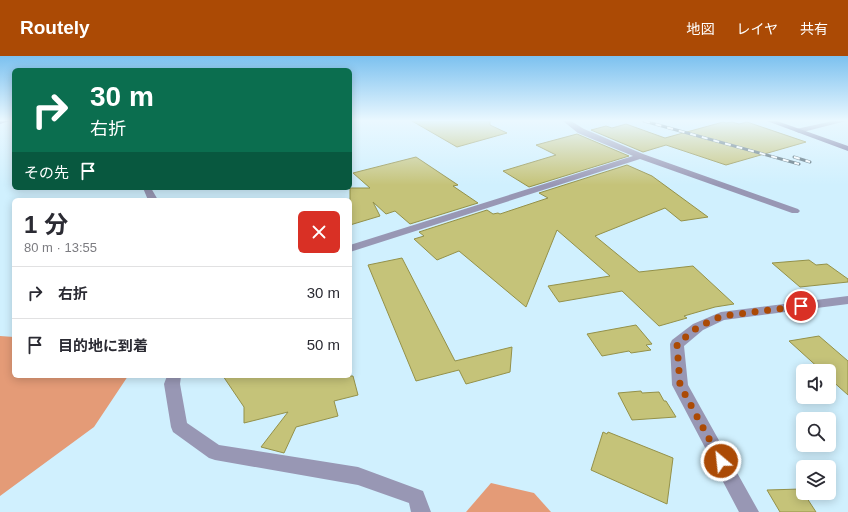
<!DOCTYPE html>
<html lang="ja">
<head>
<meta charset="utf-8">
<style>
	:root { --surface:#fff; --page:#f7f7f7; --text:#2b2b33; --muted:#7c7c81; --line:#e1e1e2; --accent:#ab4a05 }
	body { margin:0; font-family:Helvetica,"Noto Sans JP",sans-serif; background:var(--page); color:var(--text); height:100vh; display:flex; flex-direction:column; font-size:15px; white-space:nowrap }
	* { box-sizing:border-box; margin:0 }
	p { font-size:13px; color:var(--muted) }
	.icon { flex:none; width:22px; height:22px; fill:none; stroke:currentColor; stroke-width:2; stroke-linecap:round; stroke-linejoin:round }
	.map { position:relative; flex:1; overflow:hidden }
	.side { position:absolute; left:12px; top:142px; width:340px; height:180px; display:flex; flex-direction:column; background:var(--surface); border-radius:6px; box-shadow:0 2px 10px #0003 }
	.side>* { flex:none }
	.top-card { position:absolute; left:12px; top:12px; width:340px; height:122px; border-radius:6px; box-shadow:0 2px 10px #0003; background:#0b6e4f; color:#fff; overflow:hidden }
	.tools { position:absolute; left:796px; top:308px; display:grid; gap:8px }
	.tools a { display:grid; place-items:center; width:40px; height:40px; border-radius:6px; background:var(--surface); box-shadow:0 2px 10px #0003; font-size:20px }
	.pin { position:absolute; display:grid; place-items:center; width:34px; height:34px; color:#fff; margin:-17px; border:2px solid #fff; border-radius:50%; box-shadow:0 1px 4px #0007 }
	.me { position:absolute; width:44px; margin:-22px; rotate:332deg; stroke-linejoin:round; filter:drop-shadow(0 0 3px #0008) }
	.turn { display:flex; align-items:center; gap:14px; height:84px; padding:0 12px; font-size:18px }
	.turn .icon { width:52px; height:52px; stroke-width:2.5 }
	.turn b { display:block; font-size:28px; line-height:34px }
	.then { display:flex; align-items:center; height:38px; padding:0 12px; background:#0003; gap:8px; font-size:15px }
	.round { display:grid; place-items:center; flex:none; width:42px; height:42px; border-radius:6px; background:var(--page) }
	.headline { display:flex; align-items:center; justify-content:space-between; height:68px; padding:0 12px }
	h1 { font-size:24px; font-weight:700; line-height:30px }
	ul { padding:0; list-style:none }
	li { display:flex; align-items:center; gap:12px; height:52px; padding:0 12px; border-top:1px solid var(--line) }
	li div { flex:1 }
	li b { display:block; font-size:15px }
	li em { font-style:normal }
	header { display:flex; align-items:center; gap:24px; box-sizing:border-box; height:56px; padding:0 20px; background:var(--accent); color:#fff }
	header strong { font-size:19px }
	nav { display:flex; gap:22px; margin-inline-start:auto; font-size:14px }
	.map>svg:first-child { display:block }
	.forest { fill:#e49b77 }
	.building { fill:#c5c379; stroke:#949149 }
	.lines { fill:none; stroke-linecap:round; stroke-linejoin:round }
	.street { fill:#9897b4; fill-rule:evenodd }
	.secondary { fill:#726f99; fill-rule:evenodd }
	.highway { fill:#413973; fill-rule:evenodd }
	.rail-casing { stroke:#4e636e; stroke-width:3 }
	.rail { stroke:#fff; stroke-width:2; stroke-dasharray:6; stroke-linecap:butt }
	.route { stroke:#ab4a05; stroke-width:7; stroke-dasharray:0 12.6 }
</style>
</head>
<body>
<header>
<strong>Routely</strong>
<nav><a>地図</a><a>レイヤ</a><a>共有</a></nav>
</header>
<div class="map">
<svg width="848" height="456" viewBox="0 0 848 456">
	<rect width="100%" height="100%" fill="#d0f0fe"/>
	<g class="forest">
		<polygon points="0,280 14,281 14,320 128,320 94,371 0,440"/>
		<polygon points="491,427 534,437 551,456 466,456"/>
	</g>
	<g class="building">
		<polygon points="412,65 490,65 490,69 507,77 457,91"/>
		<polygon points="723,66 726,67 732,66 739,68 747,66 806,86 726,109 666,89 643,96 591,74 606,70 612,72 626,68 665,82"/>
		<polygon points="577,78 629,100 529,131 503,115 556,99 536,89"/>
		<polygon points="416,101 458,129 453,130 478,147 410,168 395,155 386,158 373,146 380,160 350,169 350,132 370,132 353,117"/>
		<polygon points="627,109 652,120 708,161 681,165 665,152 595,180 639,216 693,210 734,248 715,251 684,260 687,262 659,270 622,235 559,246 548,230 610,220 557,174 526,251 459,195 437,204 414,183 424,180 419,176 487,154 493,158 498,157 500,158 548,142 539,137"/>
		<polygon points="402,202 455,305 512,291 510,316 466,328 459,314 416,325 368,209"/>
		<polygon points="809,204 816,209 827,208 848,223 848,226 800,231 772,207"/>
		<polygon points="636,269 652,288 646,289 651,294 631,297 629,295 602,300 587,278"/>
		<polygon points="819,280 848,305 848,339 829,322 829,315 822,315 789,285"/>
		<polygon points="223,320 353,320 358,339 334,345 338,360 296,371 284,397 261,391 288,356 244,367 244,351"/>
		<polygon points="641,335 642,337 659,336 664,345 666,345 676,361 632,364 618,337"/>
		<polygon points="603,376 607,378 608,376 673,402 667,448 591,414"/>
		<polygon points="801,433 816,456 780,456 767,434"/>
	</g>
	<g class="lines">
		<g class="street">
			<polygon points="563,65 571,65 584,73 643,98 798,153 800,155 798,157 792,157 640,103 350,196 350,189 633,100 578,77"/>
			<polygon points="833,65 846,65 799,77 795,75 796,73"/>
			<polygon points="143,132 151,132 158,144 148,144"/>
			<polygon points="848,240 848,248 724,264 703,274 684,290 688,329 759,456 739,456 672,329 670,288 672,284 693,268 721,256"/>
			<polygon points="167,320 181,320 180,328 187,367 219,389 358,411 423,435 431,456 411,456 409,447 358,429 215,404 209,402 173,376 171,371 164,328"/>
		</g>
		<polygon class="secondary" points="767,65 777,65 848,90 848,95"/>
		<polygon class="highway" points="0,65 9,65 0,68"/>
		<defs>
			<g id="rail">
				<polyline points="644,65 799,108"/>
				<polyline points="794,101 810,106"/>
			</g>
		</defs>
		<use href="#rail" class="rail-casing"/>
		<use href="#rail" class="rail"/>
	</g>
	<linearGradient id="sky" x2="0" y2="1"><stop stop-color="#7cc1ef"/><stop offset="0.5" stop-color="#eaf8ff"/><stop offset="1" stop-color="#eaf8ff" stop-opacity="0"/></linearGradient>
	<rect width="848" height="129" fill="url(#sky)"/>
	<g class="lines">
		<polyline class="route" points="721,405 680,329 677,288 698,271 722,260 801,250"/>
	</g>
</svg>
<div class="tools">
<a><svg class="icon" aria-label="sound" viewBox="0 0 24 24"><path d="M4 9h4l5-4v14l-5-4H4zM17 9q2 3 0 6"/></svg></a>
<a><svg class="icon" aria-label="search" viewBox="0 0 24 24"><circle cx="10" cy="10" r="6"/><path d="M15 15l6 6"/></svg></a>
<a><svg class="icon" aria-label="layers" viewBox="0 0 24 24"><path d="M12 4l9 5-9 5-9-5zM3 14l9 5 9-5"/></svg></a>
</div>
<div class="pin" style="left:801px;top:250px;background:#d93025"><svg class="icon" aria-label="arrive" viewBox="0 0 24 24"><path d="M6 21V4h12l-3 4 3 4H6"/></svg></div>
<svg class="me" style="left:721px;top:405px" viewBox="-20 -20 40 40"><circle r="17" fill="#ab4a05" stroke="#fff" stroke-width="3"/><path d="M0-11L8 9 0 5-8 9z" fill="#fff"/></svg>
<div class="top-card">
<div class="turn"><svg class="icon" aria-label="right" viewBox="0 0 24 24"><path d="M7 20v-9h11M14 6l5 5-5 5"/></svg><div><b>30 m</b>右折</div></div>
<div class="then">その先<svg class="icon" aria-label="arrive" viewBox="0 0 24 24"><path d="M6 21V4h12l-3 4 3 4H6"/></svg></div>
</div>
<section class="side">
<div class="headline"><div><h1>1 分</h1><p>80 m · 13:55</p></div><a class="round" style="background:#d93025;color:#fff"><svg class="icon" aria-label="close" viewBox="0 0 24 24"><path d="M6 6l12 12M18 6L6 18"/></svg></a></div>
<ul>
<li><svg class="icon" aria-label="right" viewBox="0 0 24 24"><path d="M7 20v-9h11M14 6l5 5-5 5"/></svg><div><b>右折</b></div><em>30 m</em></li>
<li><svg class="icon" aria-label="arrive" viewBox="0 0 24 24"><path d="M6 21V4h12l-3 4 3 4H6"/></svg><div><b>目的地に到着</b></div><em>50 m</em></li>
</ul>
</section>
</div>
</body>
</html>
